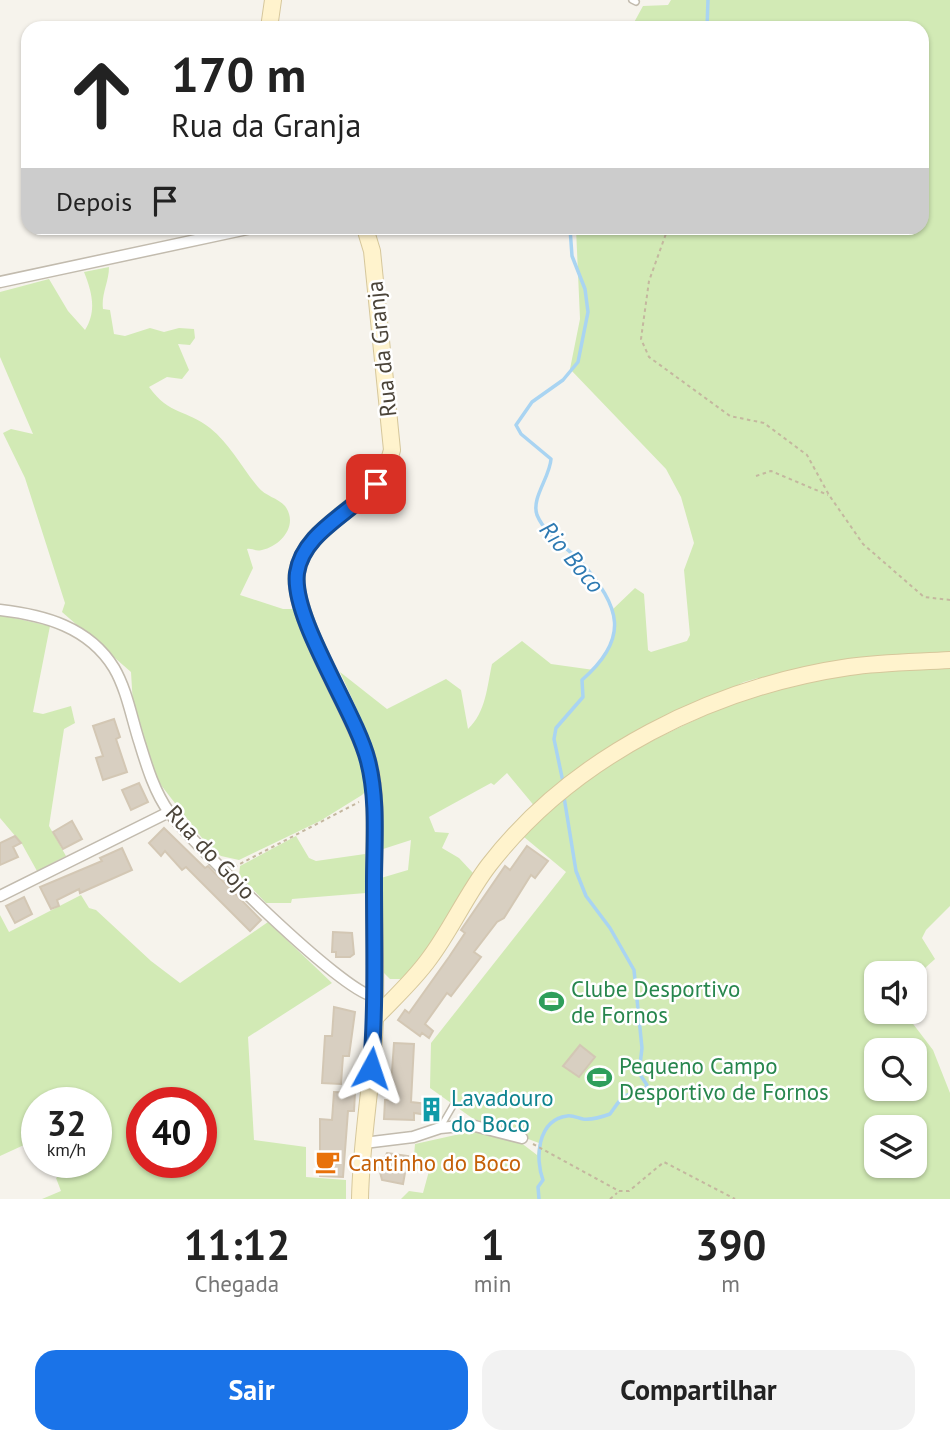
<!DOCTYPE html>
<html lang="pt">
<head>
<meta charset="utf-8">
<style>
	:root { --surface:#fff; --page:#f2f2f2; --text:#222; --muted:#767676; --accent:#1a73e8 }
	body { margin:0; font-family:"PT Sans",sans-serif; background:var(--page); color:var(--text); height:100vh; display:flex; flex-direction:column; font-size:26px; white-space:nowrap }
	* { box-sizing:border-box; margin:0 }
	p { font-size:23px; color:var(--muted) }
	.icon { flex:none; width:38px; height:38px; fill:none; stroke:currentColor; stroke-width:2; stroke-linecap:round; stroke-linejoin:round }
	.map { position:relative; height:1199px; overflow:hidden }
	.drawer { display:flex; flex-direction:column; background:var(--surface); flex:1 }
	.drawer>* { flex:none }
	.banner { position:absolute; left:21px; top:21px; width:908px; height:214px; border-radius:21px; box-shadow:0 2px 5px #0004; background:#fff; color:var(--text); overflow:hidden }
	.tools { position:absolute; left:864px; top:961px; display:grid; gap:14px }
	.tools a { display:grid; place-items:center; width:63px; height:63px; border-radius:14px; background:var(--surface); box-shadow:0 2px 5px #0004; font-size:35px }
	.speed { position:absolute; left:21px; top:1087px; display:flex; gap:14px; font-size:35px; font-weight:700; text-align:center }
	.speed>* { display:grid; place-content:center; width:91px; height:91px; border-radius:50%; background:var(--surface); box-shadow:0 2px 5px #0004; line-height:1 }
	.speed small { font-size:18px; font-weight:400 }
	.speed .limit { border:10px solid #d22; background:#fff; color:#111 }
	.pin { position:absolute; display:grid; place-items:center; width:60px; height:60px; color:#fff; margin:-30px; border-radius:14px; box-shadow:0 4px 10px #0006 }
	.me { position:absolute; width:77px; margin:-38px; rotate:5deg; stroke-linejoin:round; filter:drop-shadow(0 0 5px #0008) }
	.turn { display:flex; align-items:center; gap:24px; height:147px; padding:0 35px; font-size:32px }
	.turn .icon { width:91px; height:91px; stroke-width:2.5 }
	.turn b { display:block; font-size:49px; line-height:60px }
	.then { display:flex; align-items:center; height:66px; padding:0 35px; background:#0003; gap:14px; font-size:26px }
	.eta { display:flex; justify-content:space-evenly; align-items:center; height:119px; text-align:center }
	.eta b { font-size:42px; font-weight:600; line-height:49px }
	.button { display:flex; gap:14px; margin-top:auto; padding:14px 35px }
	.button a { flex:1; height:80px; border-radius:21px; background:var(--accent); color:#fff; font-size:28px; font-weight:600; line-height:80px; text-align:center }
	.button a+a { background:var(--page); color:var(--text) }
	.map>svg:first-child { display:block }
	.green { fill:#d2eab5; fill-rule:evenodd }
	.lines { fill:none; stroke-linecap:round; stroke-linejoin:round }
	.stream { stroke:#a9d4f2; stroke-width:3.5 }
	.building { fill:#d8cfc1; stroke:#d3c7b4; stroke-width:2 }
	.lane-casing { stroke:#c2bbae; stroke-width:8 }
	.street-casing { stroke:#c2bbae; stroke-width:13 }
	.secondary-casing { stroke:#d6c79b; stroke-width:18 }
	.path { stroke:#c4b79f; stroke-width:2; stroke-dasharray:3.5 3.5; stroke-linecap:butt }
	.lane { stroke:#fff; stroke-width:5 }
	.street { stroke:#fff; stroke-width:10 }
	.secondary { stroke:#fff3cd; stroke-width:16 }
	.route-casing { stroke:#114b97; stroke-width:18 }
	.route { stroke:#1a73e8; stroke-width:12 }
	.labels { text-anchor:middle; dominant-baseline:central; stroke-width:5; stroke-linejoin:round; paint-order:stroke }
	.street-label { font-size:23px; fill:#4b4439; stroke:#fff }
	.leisure-label { font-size:23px; fill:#27864d; stroke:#fff; text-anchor:start }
	.culture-label { font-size:23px; fill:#0d838f; stroke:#fff; text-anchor:start }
	.food-label { font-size:23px; fill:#c56008; stroke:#fff; text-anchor:start }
	.water-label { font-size:24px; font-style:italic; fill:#2e7ab2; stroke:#fff }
</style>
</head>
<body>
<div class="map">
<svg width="950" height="1199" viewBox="0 0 950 1199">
	<rect width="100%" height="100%" fill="#f6f3ec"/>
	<g class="green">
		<path d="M671,0H950V906L926,930L922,938L935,959L915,977V973H877V1012H904L933,1050L950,1093V1199H401L409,1191L423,1193L429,1171L413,1168L415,1144L478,1130L520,1142L537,1155L539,1143L472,1118L430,1088L431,1043L566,872L524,837C596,761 668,731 762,691L758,678L744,682L638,733L536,808L507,773L494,785L491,783L429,817L435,832L449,833L442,848L459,858L473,873L428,952L404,979H390L384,973L381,878L408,870L411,840L380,850L381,781L364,725L340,672L387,709L446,679L461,690L468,729C486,712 487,687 492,664L522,641L551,664L594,670C610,650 619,637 611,611L635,588L644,594L648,650L651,652L687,641L690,635L684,570L694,543L681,497L666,469L570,369L580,319L576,228H922V28H631L643,6L668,5ZM877,1050H915V1088H877ZM877,1127H915V1166H877Z"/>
		<path d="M109,267C109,282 101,294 103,309L110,310L114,334L125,336L150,328L164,332L179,328L194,329L195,338L190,345L178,344L189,370L182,379L167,377L149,387C170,416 186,409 210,428C230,444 242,468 258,487C265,496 278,498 285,506C299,525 281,546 262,550C255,552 253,548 247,549L253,568L240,595L283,609H295L360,757L366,791L362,795L320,821L239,860L221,856L209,847L157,780L133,705L131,672L62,612L65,603L25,478L3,433L11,429L33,434L0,357V292L49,279L68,311L85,330C97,311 92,292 84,272Z"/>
		<polygon points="0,615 50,626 33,712 43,714 71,706 75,723 64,729 49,826 66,856 37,871 22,844 0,818"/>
		<polygon points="296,836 309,858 316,861 365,854 366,893 292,899 291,903 266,903 239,875 240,866"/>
		<path d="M81,895L89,908L96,910L151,961L180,983L268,922L332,983L248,1037L254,1140L306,1147V1177L346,1180V1199H42L61,1191L56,1178L60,1175L53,1162H96V1102H37V1139L0,1156V915L9,932ZM142,1102H201V1162H142Z"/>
	</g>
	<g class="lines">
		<g class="stream">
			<polyline points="707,28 708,0"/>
			<path d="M563,782L554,739L556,728L583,697L582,680C630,638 621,607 581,562C566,546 546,536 537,515C531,498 550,477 551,459L521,434L516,425L532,402L563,380L578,362L588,312L585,289L572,256L570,228"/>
			<path d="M539,1199L538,1187L543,1180C535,1159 537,1120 567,1116C572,1115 578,1118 583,1119C592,1120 602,1117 610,1114C625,1093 620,1097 644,1090L647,1085L639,1073L642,1048L634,970L610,928L586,896L576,871L564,797"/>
		</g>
	</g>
	<g class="building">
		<polygon points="114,719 120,737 116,739 127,772 103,780 96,758 103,756 93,726"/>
		<polygon points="139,783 148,802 131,810 122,790"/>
		<polygon points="72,821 82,839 63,849 53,832"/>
		<polygon points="164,828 205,868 208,866 261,920 250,931 186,867 182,870 165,851 161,856 149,843"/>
		<polygon points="15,836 21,843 13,847 18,857 0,865 0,843"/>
		<polygon points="527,846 548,861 535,878 531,875 504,918 497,922 474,952 481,957 451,996 447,993 425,1024 433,1031 429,1038 422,1033 420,1036 398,1020 405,1010 409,1013 449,957 465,933 461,930 505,866 510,870"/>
		<polygon points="122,848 132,870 80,893 79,889 57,900 59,906 51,909 40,887 102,861 100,858"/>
		<polygon points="24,897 32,914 15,923 6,906"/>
		<polygon points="333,932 352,933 354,954 350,957 336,957 336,952 332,952"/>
		<polygon points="334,1007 355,1012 349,1056 343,1056 341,1084 322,1083 325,1036 332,1036"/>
		<polygon points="394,1043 414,1044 411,1102 436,1105 435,1116 414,1113 414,1120 384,1119 385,1100 388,1100 392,1072"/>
		<polygon points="580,1045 595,1057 579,1077 563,1066"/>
		<polygon points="334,1092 355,1093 354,1111 348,1111 343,1177 320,1176 320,1119 332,1120"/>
		<polygon points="387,1153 408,1156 403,1184 382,1180 379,1168"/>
	</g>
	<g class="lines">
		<defs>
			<g id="lane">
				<polyline points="632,0 636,2"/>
				<polyline points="440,1128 454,1104"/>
			</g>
			<g id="street">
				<polyline points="0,282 252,228"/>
				<path d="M0,610C44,615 89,627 114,668C127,690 132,720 140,744C147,767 155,793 169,812C191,842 345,995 374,996"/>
				<polyline points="0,896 169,812"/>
				<polyline points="364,1143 413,1137 440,1128 471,1125 522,1138"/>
			</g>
			<g id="secondary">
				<polyline points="269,28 273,0"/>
				<path d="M375,1018C393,999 413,981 429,959C451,930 466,895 489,865C574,755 714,687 849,667C882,662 917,662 950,660"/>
				<path d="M360,1199C361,1139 373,1079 375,1019C376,972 374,923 374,876C374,838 378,797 368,760C355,713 290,616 297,572C307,519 379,508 392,450L372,251L365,228"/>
			</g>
		</defs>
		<use href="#lane" class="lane-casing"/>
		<use href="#street" class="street-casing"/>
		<use href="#secondary" class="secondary-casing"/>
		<g class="path">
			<polyline points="668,228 649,281 641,339 649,357 730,416 764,423 807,455 829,495 863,544 924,597 950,600"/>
			<polyline points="756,476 771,471 828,495"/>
			<polyline points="234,867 359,802"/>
			<polyline points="533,1144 619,1191 629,1191 664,1162 735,1199"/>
			<polyline points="610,1199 617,1193"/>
		</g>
		<use href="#lane" class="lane"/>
		<use href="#street" class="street"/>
		<use href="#secondary" class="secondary"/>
	</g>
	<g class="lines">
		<defs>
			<path id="route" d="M371,1068C376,1006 374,944 374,882C374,842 378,800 368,761C356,712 291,619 297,573C303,532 352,513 376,484"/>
		</defs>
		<use href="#route" class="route-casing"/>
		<use href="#route" class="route"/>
	</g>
	<defs>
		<symbol id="stadium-bare" viewBox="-9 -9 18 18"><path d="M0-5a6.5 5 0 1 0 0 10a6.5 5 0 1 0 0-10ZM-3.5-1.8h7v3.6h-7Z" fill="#2e9e5b" stroke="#fff" stroke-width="2.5" paint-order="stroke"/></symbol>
		<symbol id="building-bare" viewBox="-9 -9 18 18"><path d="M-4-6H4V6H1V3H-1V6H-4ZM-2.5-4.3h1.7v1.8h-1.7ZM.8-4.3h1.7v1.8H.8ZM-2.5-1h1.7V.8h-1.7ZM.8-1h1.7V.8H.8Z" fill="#0f9aa8" stroke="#fff" stroke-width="2.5" paint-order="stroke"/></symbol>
		<symbol id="cafe-bare" viewBox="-9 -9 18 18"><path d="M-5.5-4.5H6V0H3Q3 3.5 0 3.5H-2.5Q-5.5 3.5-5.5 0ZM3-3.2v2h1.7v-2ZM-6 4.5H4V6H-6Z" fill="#e8710a" stroke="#fff" stroke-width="2.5" paint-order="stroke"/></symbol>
	</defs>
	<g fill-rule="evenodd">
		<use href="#stadium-bare" x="534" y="984" width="35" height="35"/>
		<use href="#stadium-bare" x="582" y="1060" width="35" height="35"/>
		<use href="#building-bare" x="414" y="1092" width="35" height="35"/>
		<use href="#cafe-bare" x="310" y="1144" width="35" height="35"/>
	</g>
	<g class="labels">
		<g class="street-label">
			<text transform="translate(381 349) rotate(-96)">Rua da Granja</text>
			<text transform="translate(211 852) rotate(47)">Rua do Gojo</text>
		</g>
		<g class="leisure-label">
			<text x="571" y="988">Clube Desportivo<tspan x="571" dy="26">de Fornos</tspan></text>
			<text x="619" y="1065">Pequeno Campo<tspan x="619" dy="26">Desportivo de Fornos</tspan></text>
		</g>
		<g class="culture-label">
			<text x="451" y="1097">Lavadouro<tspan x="451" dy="26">do Boco</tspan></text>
		</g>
		<g class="food-label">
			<text x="348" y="1162">Cantinho do Boco</text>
		</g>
		<g class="water-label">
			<text transform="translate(572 557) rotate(50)">Rio Boco</text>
		</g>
	</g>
</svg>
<div class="tools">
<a><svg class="icon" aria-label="sound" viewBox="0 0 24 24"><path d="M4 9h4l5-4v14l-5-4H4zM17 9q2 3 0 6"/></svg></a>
<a><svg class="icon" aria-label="search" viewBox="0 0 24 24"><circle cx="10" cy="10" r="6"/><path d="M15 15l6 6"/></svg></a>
<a><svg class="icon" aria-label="layers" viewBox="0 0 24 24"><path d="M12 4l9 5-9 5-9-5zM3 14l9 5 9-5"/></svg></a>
</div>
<div class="speed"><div>32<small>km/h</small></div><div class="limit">40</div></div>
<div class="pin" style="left:376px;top:484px;background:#d93025"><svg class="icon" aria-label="arrive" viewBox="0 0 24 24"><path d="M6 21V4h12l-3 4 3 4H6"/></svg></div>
<svg class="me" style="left:371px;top:1068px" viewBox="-20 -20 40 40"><path d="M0-17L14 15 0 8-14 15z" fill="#1a73e8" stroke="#fff" stroke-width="4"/></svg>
<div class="banner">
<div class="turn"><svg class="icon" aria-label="ahead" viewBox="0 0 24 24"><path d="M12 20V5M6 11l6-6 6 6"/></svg><div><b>170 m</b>Rua da Granja</div></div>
<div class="then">Depois<svg class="icon" aria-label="arrive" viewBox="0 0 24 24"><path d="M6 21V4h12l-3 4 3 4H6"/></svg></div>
</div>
</div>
<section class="drawer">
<div class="eta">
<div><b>11:12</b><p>Chegada</p></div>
<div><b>1</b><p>min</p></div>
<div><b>390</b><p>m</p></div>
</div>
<div class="button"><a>Sair</a><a>Compartilhar</a></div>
</section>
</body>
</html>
